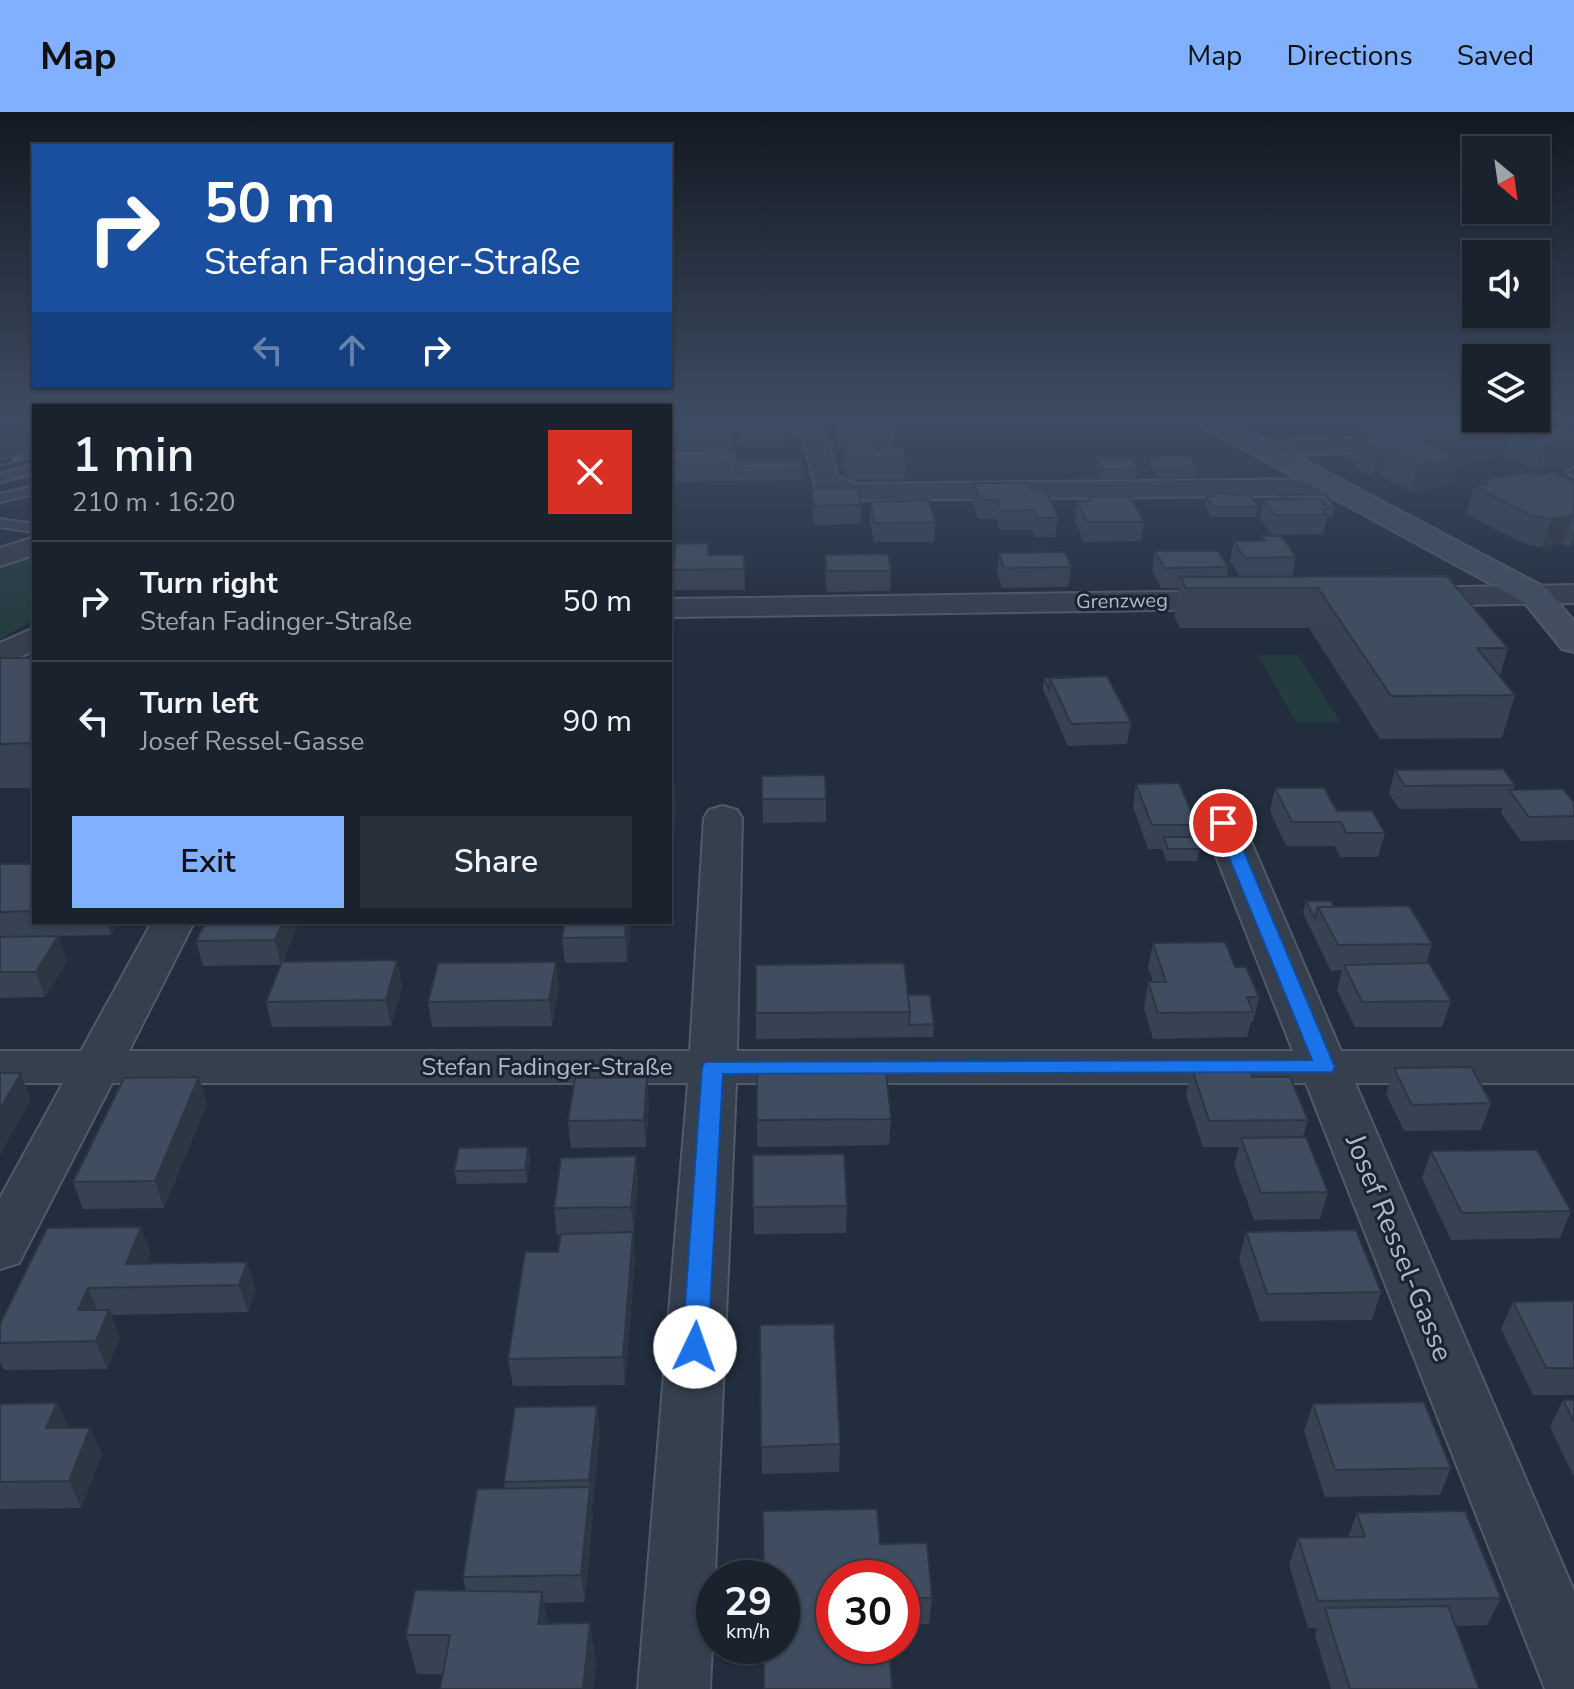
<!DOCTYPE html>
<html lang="en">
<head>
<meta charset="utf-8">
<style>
	:root { --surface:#1a222e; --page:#272f3a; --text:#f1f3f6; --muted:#9fa4aa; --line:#383f4a; --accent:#81b1fe }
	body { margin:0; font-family:"Nunito Sans",sans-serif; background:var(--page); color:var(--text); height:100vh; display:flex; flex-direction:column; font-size:30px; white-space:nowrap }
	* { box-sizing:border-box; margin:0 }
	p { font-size:26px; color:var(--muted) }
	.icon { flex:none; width:44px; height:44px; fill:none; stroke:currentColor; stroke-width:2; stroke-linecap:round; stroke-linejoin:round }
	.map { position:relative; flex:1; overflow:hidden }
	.panel { position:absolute; left:32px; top:292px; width:640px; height:520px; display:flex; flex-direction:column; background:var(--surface); border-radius:0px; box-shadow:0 2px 6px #0004,0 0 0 2px var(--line) }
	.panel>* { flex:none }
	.guide { position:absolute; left:32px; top:32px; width:640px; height:244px; border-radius:0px; box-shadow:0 2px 6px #0004,0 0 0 2px var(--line); background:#1a4fa0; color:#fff; overflow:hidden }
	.needle { width:52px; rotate:151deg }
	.tools { position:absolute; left:1462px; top:24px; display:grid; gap:16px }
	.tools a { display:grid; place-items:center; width:88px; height:88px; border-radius:0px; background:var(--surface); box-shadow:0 2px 6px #0004,0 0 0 2px var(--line); font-size:40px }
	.speed { position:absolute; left:696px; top:1448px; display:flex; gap:16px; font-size:40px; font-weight:700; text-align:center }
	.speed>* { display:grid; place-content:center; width:104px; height:104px; border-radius:50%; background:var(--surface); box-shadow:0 2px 6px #0004,0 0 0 2px var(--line); line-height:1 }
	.speed small { font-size:20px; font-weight:400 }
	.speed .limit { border:12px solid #d22; background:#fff; color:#111 }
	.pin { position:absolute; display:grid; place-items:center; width:68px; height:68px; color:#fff; margin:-34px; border:4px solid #fff; border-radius:50%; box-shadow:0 2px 8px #0007 }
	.me { position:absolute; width:88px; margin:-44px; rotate:3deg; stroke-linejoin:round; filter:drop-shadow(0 0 6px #0008) }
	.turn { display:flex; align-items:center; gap:28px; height:168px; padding:0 40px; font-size:36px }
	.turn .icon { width:104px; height:104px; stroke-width:2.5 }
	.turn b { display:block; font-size:56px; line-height:68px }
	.lanes { display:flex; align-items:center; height:76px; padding:0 40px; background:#0003; justify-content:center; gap:40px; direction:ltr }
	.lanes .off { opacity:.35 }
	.round { display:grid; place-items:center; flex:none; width:84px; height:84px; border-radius:0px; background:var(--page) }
	.overview { display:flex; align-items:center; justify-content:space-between; height:136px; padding:0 40px }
	h1 { font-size:48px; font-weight:600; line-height:60px }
	.cta { display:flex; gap:16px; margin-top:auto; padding:16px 40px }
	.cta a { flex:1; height:92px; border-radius:0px; background:var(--accent); color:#111; font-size:32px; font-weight:600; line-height:92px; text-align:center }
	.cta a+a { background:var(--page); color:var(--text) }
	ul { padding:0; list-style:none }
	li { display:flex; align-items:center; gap:24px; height:120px; padding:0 40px; border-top:2px solid var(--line) }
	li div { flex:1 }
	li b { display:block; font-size:30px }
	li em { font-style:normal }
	header { display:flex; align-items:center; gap:48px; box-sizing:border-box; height:112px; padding:0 40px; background:var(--accent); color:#111 }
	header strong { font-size:38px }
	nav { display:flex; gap:44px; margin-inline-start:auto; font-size:28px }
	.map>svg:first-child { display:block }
	.green { fill:#243b3f }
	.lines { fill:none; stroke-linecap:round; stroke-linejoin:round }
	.lane-casing { stroke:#515a68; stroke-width:4 }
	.street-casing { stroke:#515a68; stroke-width:4 }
	.secondary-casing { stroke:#515a68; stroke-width:4 }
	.lane { fill:#363f4e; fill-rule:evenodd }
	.street { fill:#363f4e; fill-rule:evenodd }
	.secondary { fill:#434e61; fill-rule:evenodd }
	.rail-casing { stroke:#576375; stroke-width:6 }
	.rail { stroke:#1b2432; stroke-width:4; stroke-dasharray:12; stroke-linecap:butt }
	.wall { fill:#374253 }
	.shaded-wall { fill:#2d3643 }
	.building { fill:#404d60; stroke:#2d3643; stroke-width:2 }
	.route { fill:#1a73e8; stroke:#114b97; stroke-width:2 }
	.labels { text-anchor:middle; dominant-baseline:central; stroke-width:6; stroke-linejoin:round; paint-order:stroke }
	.far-street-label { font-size:20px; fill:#b1bac9; stroke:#1b2432 }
	.street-label { font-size:24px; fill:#b1bac9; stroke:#1b2432 }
	.near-street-label { font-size:28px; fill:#b1bac9; stroke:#1b2432 }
</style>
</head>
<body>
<header>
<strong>Map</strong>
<nav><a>Map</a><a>Directions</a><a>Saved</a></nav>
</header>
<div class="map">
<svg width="1574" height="1577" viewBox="0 0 1574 1577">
	<rect width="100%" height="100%" fill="#222d3e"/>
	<g class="green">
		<polygon points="0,306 34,306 34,338 0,347"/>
		<polygon points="34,437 34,508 0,527 0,448"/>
		<polygon points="1258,543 1298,543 1340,610 1296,610"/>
	</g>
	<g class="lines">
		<defs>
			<g id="lane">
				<polygon points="34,353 34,361 0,370 0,362"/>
				<polygon points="1574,355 1574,364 1570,363 1568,359"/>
				<polygon points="34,374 34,382 0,390 0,382"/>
				<polygon points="0,407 34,412 34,420 0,415"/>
			</g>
			<g id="street">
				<path d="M670,306H809C829,319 831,343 837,365L856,372L1335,367L1344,369L1348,375L1344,381L1335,383L854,388L816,376L803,328L788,314L670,316Z"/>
				<polygon points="1408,321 1417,323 1420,328 1417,333 1378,340 1262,344 1253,342 1250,337 1253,332 1262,330 1378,326"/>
				<polygon points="34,425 34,443 0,454 0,436"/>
				<polygon points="1574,473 1574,491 1407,494 1396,491 1392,485 1396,479 1407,476"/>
				<polygon points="1233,479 1244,481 1248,488 1244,495 1233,497 670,505 670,487"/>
				<polygon points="34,516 34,539 0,554 0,531"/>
				<polygon points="723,694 737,698 742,706 737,939 1293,939 1203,711 1209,703 1223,699 1237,703 1243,711 1341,939 1574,939 1574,971 1355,971 1574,1479 1574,1577 1545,1577 1306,971 736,971 710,1577 638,1577 688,971 112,971 19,1151 0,1157 0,1086 63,971 0,971 0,939 81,939 152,810 194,810 129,939 690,939 704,706 709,698"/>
			</g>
			<polygon id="secondary" points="1193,306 1224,306 1546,476 1574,509 1574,540 1562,537 1524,490 1196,311"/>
		</defs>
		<use href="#lane" class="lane-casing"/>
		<use href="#street" class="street-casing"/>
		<use href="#secondary" class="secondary-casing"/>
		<use href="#lane" class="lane"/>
		<use href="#street" class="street"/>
		<use href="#secondary" class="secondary"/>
		<defs>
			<polyline id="rail" points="0,351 34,342"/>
		</defs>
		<use href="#rail" class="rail-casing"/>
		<use href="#rail" class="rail"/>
	</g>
	<g class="wall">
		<polygon points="740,306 785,316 785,334 740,334"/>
		<polygon points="834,306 891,306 894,318 893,336 877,336 877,337 906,349 905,367 847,367 844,349 844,336 838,336 836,323 836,311 834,311"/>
		<polygon points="1260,306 1328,306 1326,314 1271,316"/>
		<polygon points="1336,306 1398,306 1395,316 1552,311 1535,358 1503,343 1457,351 1452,373 1412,379 1380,364 1373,365 1355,356 1356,351 1350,348 1356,322 1362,321 1363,318 1351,318"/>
		<polygon points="733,310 733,338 736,351 801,359 801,368 675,370 674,352 678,339 677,325"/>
		<polygon points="1152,345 1197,356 1195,365 1157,366 1150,354"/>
		<polygon points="1097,346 1138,357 1136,366 1102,367 1096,355"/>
		<polygon points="1539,363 1574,370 1574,433 1569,435 1563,432 1542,436 1523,431 1466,402 1474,374 1480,373 1481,369"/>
		<polygon points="974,371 1032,378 1058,406 1055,425 1035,425 1032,418 999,418 996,407 978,407 973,390"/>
		<polygon points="812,376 861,393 861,412 814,413 812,395"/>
		<polygon points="1213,381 1258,395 1256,405 1211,405 1205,393 1206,384 1213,384"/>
		<polygon points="1279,383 1335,394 1333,404 1327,404 1323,422 1272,423 1260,407 1263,388 1278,387"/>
		<polygon points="1089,385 1144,410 1141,429 1084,430 1075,408 1077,389 1089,389"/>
		<polygon points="871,390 935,410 934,430 874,430 870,409"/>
		<polygon points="1262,424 1296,445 1292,464 1508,536 1500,564 1515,583 1502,626 1380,627 1309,516 1180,516 1174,504 1179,476 1161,476 1152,459 1155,439 1228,455 1227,465 1240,464 1230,449 1234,429 1261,429"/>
		<polygon points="999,441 1071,455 1068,475 1002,476 997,461"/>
		<polygon points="709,443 744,443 745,478 674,478 673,458"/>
		<polygon points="825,443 891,459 890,479 827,480 825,463"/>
		<rect x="0" y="546" width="34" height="130"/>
		<polygon points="1107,564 1131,610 1127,632 1068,634 1043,577 1044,566"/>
		<polygon points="1395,658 1515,673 1513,678 1574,690 1574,728 1521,729 1501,701 1503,696 1399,697 1389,681"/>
		<polygon points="762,664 826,687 826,710 763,711"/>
		<polygon points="1136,672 1197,713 1195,725 1200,737 1197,749 1166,749 1162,737 1148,737 1133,695"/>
		<polygon points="670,673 676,696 673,737 670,737"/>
		<polygon points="1275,676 1385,721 1378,745 1340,745 1335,734 1286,734 1270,699"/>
		<polygon points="0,752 34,752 34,810 118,810 111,823 0,825"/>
		<polygon points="1306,789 1334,795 1432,832 1426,852 1451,889 1442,915 1355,915 1337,878 1342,858 1331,859 1303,801"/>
		<polygon points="298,810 283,850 397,848 402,874 391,914 272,915 266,890 281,853 203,854 196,829"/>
		<polygon points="565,810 631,810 627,850 565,851 562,826"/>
		<polygon points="58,824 67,849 45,885 0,886 0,825"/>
		<polygon points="1153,831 1235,855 1259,885 1253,910 1251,910 1247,925 1153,927 1144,896 1148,870 1153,870 1148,856"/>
		<polygon points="756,853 908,883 934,912 933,925 756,927"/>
		<polygon points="559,875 552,914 432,915 428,890"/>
		<polygon points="1394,956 1491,991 1481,1018 1404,1019 1386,982"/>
		<polygon points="1192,957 1252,965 1308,1008 1303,1025 1328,1080 1320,1107 1254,1108 1234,1053 1239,1035 1203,1035 1186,983"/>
		<polygon points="757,960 891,1007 889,1033 757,1035"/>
		<polygon points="199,965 207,991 164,1096 83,1097 73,1070"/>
		<polygon points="647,965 649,992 646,1035 571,1036 568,1009"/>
		<polygon points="528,1035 530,1048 527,1071 457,1072 454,1059"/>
		<polygon points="1431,1039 1571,1099 1560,1126 1451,1128 1422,1066"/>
		<polygon points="753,1043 847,1094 846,1121 754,1122"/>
		<polygon points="638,1071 633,1122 635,1147 625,1273 513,1274 508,1247 558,1140 561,1123 557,1123 554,1096"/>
		<polygon points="1246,1120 1381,1180 1372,1208 1260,1209 1239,1147"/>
		<polygon points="151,1142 147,1151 256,1177 248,1200 111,1203 120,1225 107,1257 4,1258 0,1250 0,1212"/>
		<polygon points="1574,1189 1574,1283 1533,1283 1501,1217 1513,1190"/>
		<polygon points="760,1213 840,1332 839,1360 762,1362"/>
		<polygon points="1563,1288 1574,1288 1574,1365 1550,1315"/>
		<polygon points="57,1291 69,1316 90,1316 102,1343 81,1396 0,1397 0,1292"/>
		<polygon points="1313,1292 1451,1356 1440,1383 1325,1385 1304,1319"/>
		<polygon points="597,1294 600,1321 592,1396 593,1402 585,1490 544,1491 548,1512 590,1511 596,1551 593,1577 440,1577 442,1562 417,1562 406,1523 466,1479 463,1465 505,1377 504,1370"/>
		<polygon points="1357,1401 1501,1486 1487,1513 1455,1514 1479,1577 1331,1577 1315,1523 1317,1516 1308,1516 1289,1453 1298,1426 1348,1425"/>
		<polygon points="880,1432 932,1486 929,1512 902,1513 902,1466"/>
	</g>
	<g class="shaded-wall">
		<polygon points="1552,311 1546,331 1574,327 1574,353 1535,358 1542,331 1546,312"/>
		<polygon points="1511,317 1503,343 1457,351 1452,373 1412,379 1418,352 1426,330"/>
		<polygon points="1387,337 1380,364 1373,365 1379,338"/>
		<polygon points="1572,403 1563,432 1542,436 1551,407"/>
		<polygon points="1574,419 1574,433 1569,435"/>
		<polygon points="675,673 676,696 673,737 672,713"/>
		<polygon points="106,810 118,810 111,823"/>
		<polygon points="283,810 299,810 281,853 275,828"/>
		<polygon points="626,810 631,810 631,813 627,850 625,825"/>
		<polygon points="58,824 67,849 45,885 36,860"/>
		<polygon points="397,848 402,874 391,914 386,888"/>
		<polygon points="556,850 559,875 552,914 549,888"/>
		<polygon points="21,961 31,988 0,1043 0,997"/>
		<polygon points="199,965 207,991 164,1096 155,1069"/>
		<polygon points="647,965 649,992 646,1035 644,1008"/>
		<polygon points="528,1035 530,1048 527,1071 525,1058"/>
		<polygon points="636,1044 638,1071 634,1122 631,1095"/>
		<polygon points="141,1115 151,1142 138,1175 126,1152"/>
		<polygon points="633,1120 635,1147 625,1273 623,1245"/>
		<polygon points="247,1150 256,1177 248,1200 239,1173"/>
		<polygon points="88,1176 99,1203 78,1198"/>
		<polygon points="109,1198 120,1225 107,1257 96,1229"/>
		<polygon points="57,1291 70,1318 46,1316"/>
		<polygon points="597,1294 600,1321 593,1396 589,1368"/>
		<polygon points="90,1316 102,1343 81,1396 69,1369"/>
		<polygon points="590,1375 593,1402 585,1490 581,1463"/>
		<polygon points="542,1480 549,1519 538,1512"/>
		<polygon points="590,1511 596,1551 593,1577 583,1577"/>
	</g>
	<g class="building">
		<polygon points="740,306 785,306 785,316 740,317"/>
		<polygon points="836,306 891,306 894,318 838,318"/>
		<polygon points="1449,306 1541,306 1552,311 1546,312 1558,317 1564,315 1574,320 1574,327 1542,331 1511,317 1426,330 1459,346 1418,352 1387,337 1379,338 1361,329 1369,328 1356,322 1368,320 1363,318 1385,314 1389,317"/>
		<polygon points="679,310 733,310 732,324 677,325"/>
		<polygon points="876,330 877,337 903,337 906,349 848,349 845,331"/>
		<polygon points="735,338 736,351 674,352 675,339"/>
		<polygon points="1152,345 1189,345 1197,356 1158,357"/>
		<polygon points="1097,346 1131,346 1138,357 1104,358"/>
		<polygon points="800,350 801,359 736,360 736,351"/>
		<polygon points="1530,360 1539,363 1552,360 1574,370 1574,404 1572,403 1551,407 1531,403 1474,374 1487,372 1481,369"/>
		<polygon points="974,371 1029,371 1032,378 1045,377 1058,406 1037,406 1034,398 1001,399 997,388 980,388"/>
		<polygon points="812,376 858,376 861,393 814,394"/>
		<polygon points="1213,381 1250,383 1258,395 1213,395 1206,384 1215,384"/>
		<polygon points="1325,382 1335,394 1327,395 1320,387 1283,387 1279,383"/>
		<polygon points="1089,385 1130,385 1144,410 1087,410 1077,389 1092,389"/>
		<polygon points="1320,387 1328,397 1322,397 1327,403 1275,403 1263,388"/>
		<polygon points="929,388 935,410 875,411 871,390"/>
		<polygon points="1262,424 1281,424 1296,445 1245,446 1234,429 1265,429"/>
		<polygon points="708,431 708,443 744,443 744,457 673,458 676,432"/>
		<polygon points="1155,439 1218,439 1228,455 1164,456"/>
		<polygon points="1065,440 1071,455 1004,456 999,441"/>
		<polygon points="888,442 891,459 827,459 825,443"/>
		<polygon points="1447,464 1508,536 1477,536 1515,583 1391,584 1318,476 1186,476 1180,465"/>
		<polygon points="0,546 34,546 34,631 0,632"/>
		<polygon points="1107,564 1131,610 1071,612 1050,566"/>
		<polygon points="1081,565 1050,566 1049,577 1044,566"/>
		<polygon points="1503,657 1515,673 1405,674 1395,658"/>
		<polygon points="825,663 826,687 762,687 762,664"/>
		<polygon points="1179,671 1197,713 1152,713 1136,672"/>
		<polygon points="670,673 675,673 672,713 670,713"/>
		<polygon points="1275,676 1324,676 1337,699 1372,699 1385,721 1346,721 1341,710 1292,710"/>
		<polygon points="1563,677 1574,690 1574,704 1529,705 1509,678"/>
		<polygon points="1164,725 1195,725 1200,737 1168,737"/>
		<polygon points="0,752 34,752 34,799 0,800"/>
		<polygon points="1306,789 1331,789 1334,795 1318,795 1315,807"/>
		<polygon points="1409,794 1432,832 1338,833 1318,795"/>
		<polygon points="206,810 283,810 275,828 196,829"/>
		<polygon points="565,810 626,810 625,825 562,826"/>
		<polygon points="58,824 36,860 0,860 0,825"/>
		<polygon points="1225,830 1235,855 1246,855 1259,885 1247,885 1253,900 1158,901 1148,870 1166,870 1153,831"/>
		<polygon points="397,848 386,888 266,890 282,850"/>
		<polygon points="556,850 549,888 428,890 438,851"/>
		<polygon points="904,851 910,900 756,901 756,853"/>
		<polygon points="1429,851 1451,889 1362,890 1344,853"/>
		<polygon points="908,883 930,883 934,912 909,913 910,900"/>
		<polygon points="1471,955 1491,991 1412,993 1394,956"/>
		<polygon points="1250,956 1252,965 1290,965 1308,1008 1209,1009 1192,957"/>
		<polygon points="886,959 891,1007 757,1008 757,960"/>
		<polygon points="0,961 21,961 0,997"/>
		<polygon points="199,965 155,1069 73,1070 124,966"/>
		<polygon points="647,965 644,1008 568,1009 575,966"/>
		<polygon points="1306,1025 1328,1080 1261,1081 1241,1026"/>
		<polygon points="528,1035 525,1058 454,1059 459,1036"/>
		<polygon points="1537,1038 1571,1099 1462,1101 1431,1039"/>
		<polygon points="844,1042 847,1094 753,1095 753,1043"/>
		<polygon points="636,1044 631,1095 554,1096 561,1046"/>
		<polygon points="141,1115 126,1152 247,1150 239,1173 88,1176 78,1198 109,1198 96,1229 0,1231 0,1212 47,1116"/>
		<polygon points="1356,1118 1381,1180 1267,1182 1246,1120"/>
		<polygon points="633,1120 623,1245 508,1247 525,1140 558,1140 561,1122"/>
		<polygon points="1574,1189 1574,1256 1546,1256 1513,1190"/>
		<polygon points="834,1212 840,1332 761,1335 760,1213"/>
		<polygon points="1563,1288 1574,1288 1574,1310"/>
		<polygon points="1424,1290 1451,1356 1335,1358 1313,1292"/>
		<polygon points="57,1291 46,1316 90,1316 69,1369 0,1370 0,1292"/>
		<polygon points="597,1294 589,1368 504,1370 515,1295"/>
		<polygon points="590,1375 581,1463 463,1465 477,1377"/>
		<polygon points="877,1397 880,1432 927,1431 932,1486 902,1486 902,1466 834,1466 834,1534 889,1534 892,1577 764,1577 764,1534 782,1534 782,1466 764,1466 763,1399"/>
		<polygon points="1465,1399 1501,1486 1318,1489 1298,1426 1365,1425 1357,1401"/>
		<polygon points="415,1478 542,1480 538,1512 590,1511 583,1577 440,1577 450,1523 406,1523"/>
		<polygon points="1448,1494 1479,1577 1350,1577 1325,1496"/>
	</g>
	<linearGradient id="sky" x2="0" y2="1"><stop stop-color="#131922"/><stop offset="0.58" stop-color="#3e4c63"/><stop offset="1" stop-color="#3e4c63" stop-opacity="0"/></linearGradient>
	<rect width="1574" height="527" fill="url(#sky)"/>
	<polygon class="route" points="1223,706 1232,711 1335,955 1332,960 723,962 708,1235 704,1242 695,1245 686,1242 682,1235 702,955 705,950 1312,948 1215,711"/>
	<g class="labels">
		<g class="far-street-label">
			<text transform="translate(1122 489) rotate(-1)">Grenzweg</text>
		</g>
		<g class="street-label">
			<text x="547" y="955">Stefan Fadinger-Straße</text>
		</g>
		<g class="near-street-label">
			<text transform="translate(1399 1136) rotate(68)">Josef Ressel-Gasse</text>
		</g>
	</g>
</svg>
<div class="tools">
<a><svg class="needle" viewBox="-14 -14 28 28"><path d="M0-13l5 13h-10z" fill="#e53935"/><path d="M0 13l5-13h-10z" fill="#9fa4aa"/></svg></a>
<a><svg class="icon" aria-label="sound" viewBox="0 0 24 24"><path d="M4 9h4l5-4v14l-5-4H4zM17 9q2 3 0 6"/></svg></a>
<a><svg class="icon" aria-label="layers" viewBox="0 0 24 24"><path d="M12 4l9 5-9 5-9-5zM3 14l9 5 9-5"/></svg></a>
</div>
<div class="speed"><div>29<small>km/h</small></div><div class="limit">30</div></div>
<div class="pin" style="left:1223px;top:711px;background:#d93025"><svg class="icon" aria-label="arrive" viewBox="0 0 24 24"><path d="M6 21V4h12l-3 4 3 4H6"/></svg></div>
<svg class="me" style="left:695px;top:1235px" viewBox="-20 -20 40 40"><circle r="19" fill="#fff"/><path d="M0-13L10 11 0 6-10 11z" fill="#1a73e8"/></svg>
<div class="guide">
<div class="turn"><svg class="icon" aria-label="right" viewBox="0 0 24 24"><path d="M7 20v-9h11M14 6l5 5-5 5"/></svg><div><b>50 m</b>Stefan Fadinger-Straße</div></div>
<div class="lanes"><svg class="icon off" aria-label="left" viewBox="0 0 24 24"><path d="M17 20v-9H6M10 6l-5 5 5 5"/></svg><svg class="icon off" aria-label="ahead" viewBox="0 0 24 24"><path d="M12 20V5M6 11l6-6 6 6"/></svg><svg class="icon" aria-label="right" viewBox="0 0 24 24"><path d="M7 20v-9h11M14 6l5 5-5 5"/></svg></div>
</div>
<section class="panel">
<div class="overview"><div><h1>1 min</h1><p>210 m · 16:20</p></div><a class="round" style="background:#d93025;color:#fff"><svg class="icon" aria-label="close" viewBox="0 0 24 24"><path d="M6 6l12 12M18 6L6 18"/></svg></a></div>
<ul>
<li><svg class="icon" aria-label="right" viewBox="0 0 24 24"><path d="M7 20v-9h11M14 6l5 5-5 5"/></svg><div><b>Turn right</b><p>Stefan Fadinger-Straße</p></div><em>50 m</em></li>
<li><svg class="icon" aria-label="left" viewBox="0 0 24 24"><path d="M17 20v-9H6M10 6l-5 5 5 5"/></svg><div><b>Turn left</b><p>Josef Ressel-Gasse</p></div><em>90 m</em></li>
</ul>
<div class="cta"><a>Exit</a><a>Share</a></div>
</section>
</div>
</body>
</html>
